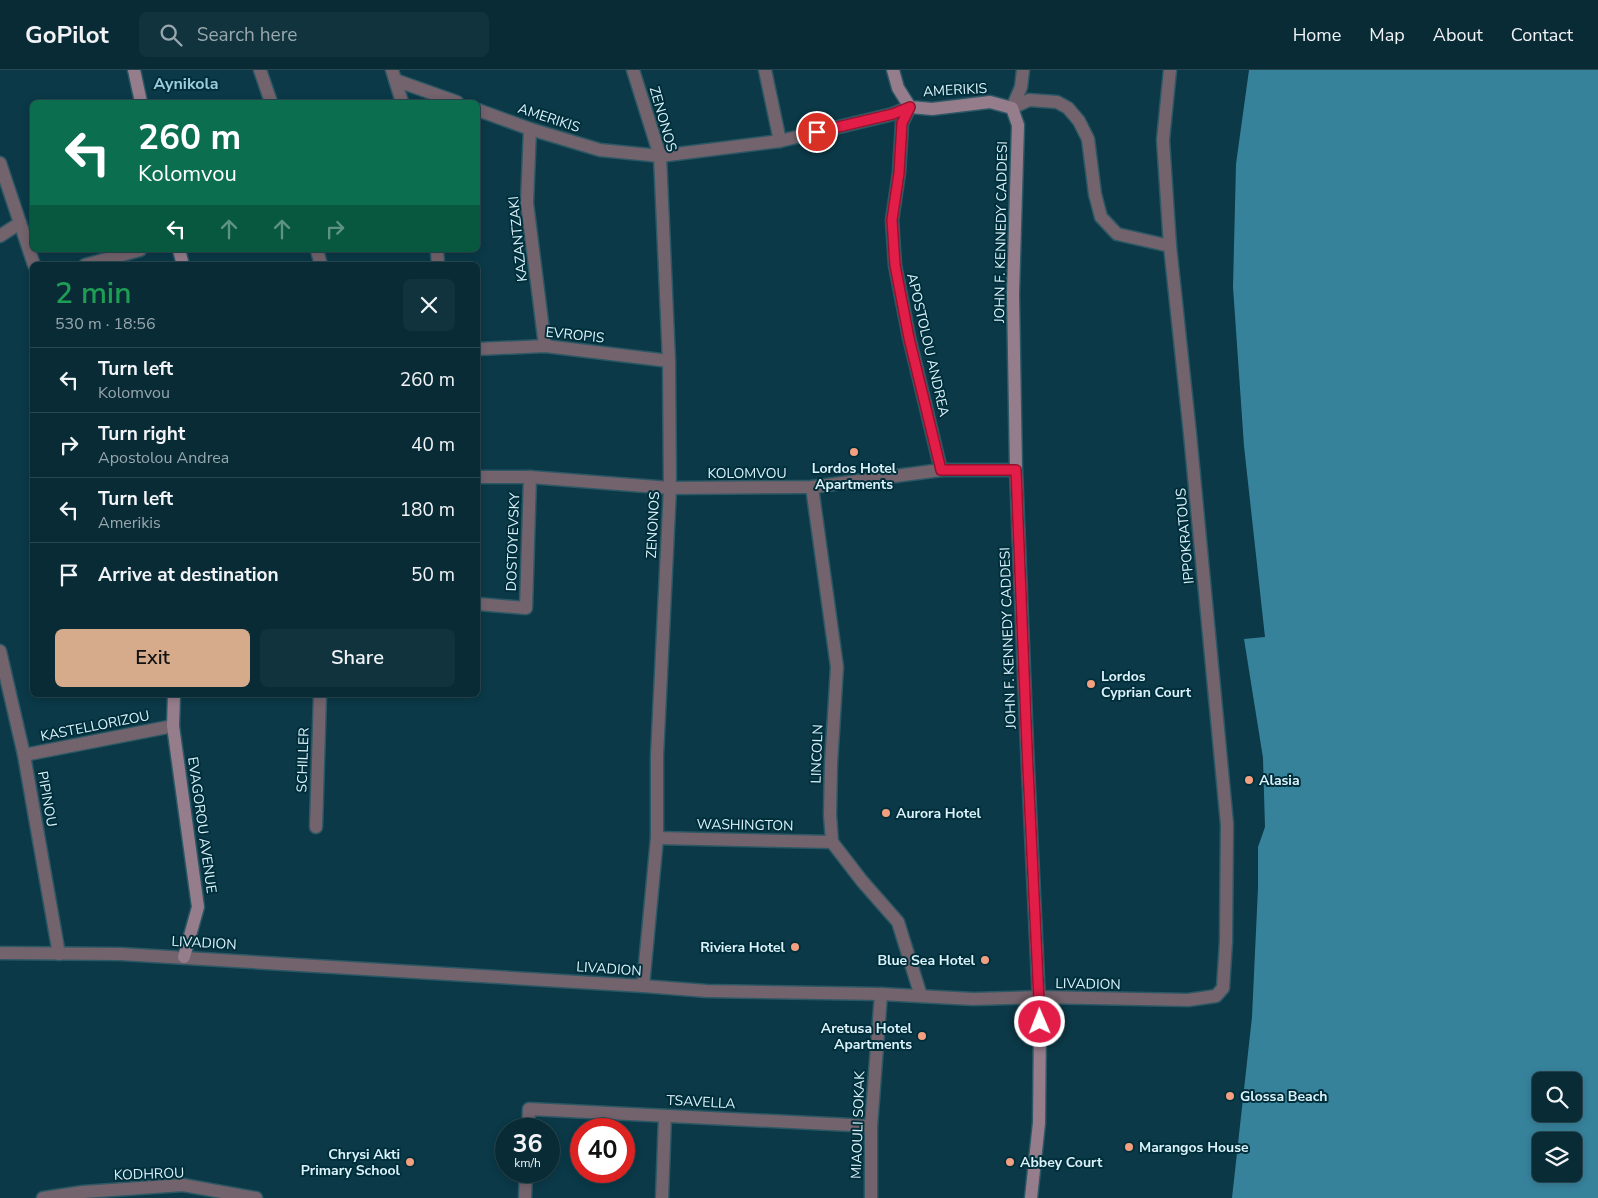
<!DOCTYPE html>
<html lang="en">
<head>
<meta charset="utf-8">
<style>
	:root { --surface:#082b35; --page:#11333d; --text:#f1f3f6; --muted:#98a7ad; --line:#294750; --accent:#d6ab8b }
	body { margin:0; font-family:"Nunito Sans",sans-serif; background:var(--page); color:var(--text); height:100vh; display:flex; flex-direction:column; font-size:19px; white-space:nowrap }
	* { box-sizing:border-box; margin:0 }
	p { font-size:16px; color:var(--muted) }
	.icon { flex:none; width:28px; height:28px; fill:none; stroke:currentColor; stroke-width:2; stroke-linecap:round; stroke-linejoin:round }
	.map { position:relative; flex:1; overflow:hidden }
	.panel { position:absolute; left:30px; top:192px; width:450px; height:435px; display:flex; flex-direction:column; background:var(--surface); border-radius:8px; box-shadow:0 2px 8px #0003,0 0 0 1px var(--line) }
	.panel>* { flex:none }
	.banner { position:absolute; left:30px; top:30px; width:450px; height:152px; border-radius:8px; box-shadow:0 2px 8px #0003,0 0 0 1px var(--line); background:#0b6e4f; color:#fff; overflow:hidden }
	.buttons { position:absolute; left:1532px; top:1002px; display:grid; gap:10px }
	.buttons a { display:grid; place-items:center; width:50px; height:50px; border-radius:8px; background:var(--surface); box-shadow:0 2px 8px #0003,0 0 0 1px var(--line); font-size:25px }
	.speed { position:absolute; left:495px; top:1048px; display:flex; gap:10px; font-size:25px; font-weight:700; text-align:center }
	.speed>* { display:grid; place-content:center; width:65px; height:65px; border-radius:50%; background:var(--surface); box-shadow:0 2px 8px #0003,0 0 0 1px var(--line); line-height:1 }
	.speed small { font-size:12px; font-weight:400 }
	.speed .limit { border:8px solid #d22; background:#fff; color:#111 }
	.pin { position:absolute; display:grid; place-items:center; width:42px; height:42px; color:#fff; margin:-21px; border:2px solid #fff; border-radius:50%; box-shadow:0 1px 5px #0007 }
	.me { position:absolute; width:55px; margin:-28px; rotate:359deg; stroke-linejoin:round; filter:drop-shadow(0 0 4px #0008) }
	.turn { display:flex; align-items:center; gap:18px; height:105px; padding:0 25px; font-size:22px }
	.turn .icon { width:65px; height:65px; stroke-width:2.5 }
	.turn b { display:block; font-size:35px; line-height:42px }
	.lanes { display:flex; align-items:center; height:48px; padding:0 25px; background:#0003; justify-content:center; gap:25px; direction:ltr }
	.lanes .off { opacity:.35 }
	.round { display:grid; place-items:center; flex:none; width:52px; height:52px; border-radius:8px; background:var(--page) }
	.overview { display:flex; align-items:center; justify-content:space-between; height:85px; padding:0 25px }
	h1 { font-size:30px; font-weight:600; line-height:38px; color:#1e9e55 }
	.button { display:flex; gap:10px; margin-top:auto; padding:10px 25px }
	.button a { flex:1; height:58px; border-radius:8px; background:var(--accent); color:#111; font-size:20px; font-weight:600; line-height:58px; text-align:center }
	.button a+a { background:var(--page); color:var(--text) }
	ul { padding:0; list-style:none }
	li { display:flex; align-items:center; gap:15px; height:65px; padding:0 25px; border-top:1px solid var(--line) }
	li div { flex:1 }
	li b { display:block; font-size:19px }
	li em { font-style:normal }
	header { display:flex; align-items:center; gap:30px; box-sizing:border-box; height:70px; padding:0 25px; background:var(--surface); border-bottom:1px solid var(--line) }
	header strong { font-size:24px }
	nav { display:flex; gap:28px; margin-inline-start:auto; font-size:18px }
	.search { width:350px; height:45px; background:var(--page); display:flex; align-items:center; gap:12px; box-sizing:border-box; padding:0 18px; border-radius:8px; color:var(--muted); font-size:19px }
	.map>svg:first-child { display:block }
	.water { fill:#37829b; fill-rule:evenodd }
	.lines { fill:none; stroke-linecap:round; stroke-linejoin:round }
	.street-casing { stroke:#2c5764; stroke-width:15 }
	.secondary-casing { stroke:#2c5764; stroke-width:15 }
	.street { stroke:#73636c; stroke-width:12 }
	.secondary { stroke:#967d8c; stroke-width:12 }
	.route-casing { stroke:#92132f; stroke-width:12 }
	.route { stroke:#e11d48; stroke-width:9 }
	.poi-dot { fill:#f2a080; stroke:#002f3c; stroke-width:2 }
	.labels { text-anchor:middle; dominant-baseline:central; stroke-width:4; stroke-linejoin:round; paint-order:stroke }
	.street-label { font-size:14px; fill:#dbf2fb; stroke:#002f3c }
	.poi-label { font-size:14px; font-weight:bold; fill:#dbf2fb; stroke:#002f3c; text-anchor:start }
	.quarter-label { font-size:16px; font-weight:bold; fill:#9dcbdc; stroke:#002f3c }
</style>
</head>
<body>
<header>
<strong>GoPilot</strong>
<div class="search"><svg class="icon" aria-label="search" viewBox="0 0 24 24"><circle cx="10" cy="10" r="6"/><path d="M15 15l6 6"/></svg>Search here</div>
<nav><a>Home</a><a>Map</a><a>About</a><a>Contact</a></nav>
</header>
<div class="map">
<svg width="1598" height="1128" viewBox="0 0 1598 1128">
	<rect width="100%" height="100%" fill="#0b3947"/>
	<path class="water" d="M1249,0H1598V1128H1232L1252,947L1258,818V777L1265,757L1263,688L1244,569L1265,567L1244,376L1233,217L1236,94ZM1541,1011H1574V1044H1541ZM1541,1071H1574V1104H1541Z"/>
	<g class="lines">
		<defs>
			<g id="street">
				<polyline points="260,0 271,32"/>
				<polyline points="392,0 402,32"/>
				<polyline points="633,0 660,86 669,291 670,418 657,686 657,768 643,916"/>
				<polyline points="765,0 780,71"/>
				<polyline points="395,10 457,32"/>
				<polyline points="910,37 902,53 899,103 892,150 895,195 909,267 941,400"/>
				<polyline points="1012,38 1029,30 1057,32 1068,38 1079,51 1088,69 1095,124 1101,147 1117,164 1170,176"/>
				<polyline points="1012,38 1021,17 1023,0"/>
				<polyline points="478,40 530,59 600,80 660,86 780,71 893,44 910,37"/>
				<polyline points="530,59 527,133 545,276"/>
				<polyline points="0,93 34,195"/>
				<polyline points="0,166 20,153"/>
				<polyline points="317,180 321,195"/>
				<polyline points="437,180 438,195"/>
				<polyline points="85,195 140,180"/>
				<polyline points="478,279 545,276 669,291"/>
				<polyline points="478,407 530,407 670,418 812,417 941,400 1016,400"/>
				<polyline points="812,417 837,597 831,694 830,745 832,772 862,811 898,852 921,926"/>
				<polyline points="478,534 526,538 530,407"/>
				<polyline points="0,581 24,685 59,884"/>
				<polyline points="24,685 173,656"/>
				<polyline points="316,757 320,625"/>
				<polyline points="657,768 832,772"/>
				<polyline points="0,883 121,884 643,916 707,921 881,924 973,929 1040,927 1188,930 1216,926 1223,918 1226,871 1227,754 1190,364 1170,176 1163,70 1170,0"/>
				<polyline points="528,1059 529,1039 871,1056"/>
				<polyline points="43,1128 83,1122 183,1115 256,1128"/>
				<polyline points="525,1128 526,1101"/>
				<polyline points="662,1128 665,1046"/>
				<polyline points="871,1128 871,1056 881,924"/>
			</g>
			<g id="secondary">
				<polyline points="134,0 141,32"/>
				<polyline points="893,0 898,18 910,37 932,39 990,32 1012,38 1018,55 1013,224 1016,400 1027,677 1040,952 1039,1053 1031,1128"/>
				<polyline points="179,180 183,195"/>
				<polyline points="174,625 173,656 198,837 184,887"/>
			</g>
		</defs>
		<use href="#street" class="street-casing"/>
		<use href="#secondary" class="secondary-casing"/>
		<use href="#street" class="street"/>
		<use href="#secondary" class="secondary"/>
	</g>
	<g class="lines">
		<defs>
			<polyline id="route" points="817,62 893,44 910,37 902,53 899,103 892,150 895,195 909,268 941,400 1016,400 1027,677 1040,952"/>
		</defs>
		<use href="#route" class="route-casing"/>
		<use href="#route" class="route"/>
	</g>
	<g class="poi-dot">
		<circle cx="854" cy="382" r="5"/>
		<circle cx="1091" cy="614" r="5"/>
		<circle cx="1249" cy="710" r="5"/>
		<circle cx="886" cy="743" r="5"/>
		<circle cx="795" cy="877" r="5"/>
		<circle cx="985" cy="890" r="5"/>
		<circle cx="922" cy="966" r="5"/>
		<circle cx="1230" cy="1026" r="5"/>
		<circle cx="1129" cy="1077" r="5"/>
		<circle cx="410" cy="1092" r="5"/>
		<circle cx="1010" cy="1092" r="5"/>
	</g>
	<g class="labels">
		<g class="street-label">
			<text transform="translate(955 20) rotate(-3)">AMERIKIS</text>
			<text transform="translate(549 48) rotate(18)">AMERIKIS</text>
			<text transform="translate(663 49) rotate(74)">ZENONOS</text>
			<text transform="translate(1001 162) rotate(-89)">JOHN F. KENNEDY CADDESI</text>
			<text transform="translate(518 169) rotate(-96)">KAZANTZAKI</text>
			<text transform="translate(575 265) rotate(6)">EVROPIS</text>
			<text transform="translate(928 275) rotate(77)">APOSTOLOU ANDREA</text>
			<text x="747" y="403">KOLOMVOU</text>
			<text transform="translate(653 455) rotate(-87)">ZENONOS</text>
			<text transform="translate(1185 466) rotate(-95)">IPPOKRATOUS</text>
			<text transform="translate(513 472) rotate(-88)">DOSTOYEVSKY</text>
			<text transform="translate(1008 568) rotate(-92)">JOHN F. KENNEDY CADDESI</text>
			<text transform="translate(95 656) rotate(-11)">KASTELLORIZOU</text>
			<text transform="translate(817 684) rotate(-88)">LINCOLN</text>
			<text transform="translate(303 690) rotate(-88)">SCHILLER</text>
			<text transform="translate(47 729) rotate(80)">PIPINOU</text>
			<text transform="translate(202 755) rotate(82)">EVAGOROU AVENUE</text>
			<text transform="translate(745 755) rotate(1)">WASHINGTON</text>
			<text transform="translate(204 873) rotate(3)">LIVADION</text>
			<text transform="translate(609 899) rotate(4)">LIVADION</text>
			<text transform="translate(1088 914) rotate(1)">LIVADION</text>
			<text transform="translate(701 1032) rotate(3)">TSAVELLA</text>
			<text transform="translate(858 1055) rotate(-88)">MIAOULI SOKAK</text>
			<text transform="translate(149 1104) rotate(-2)">KODHROU</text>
		</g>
		<g class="poi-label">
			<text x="854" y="398" text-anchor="middle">Lordos Hotel<tspan x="854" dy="16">Apartments</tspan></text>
			<text x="1101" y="606">Lordos<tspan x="1101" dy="16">Cyprian Court</tspan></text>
			<text x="1259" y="710">Alasia</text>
			<text x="896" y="743">Aurora Hotel</text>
			<text x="785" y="877" text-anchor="end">Riviera Hotel</text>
			<text x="975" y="890" text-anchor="end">Blue Sea Hotel</text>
			<text x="912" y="958" text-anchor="end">Aretusa Hotel<tspan x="912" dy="16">Apartments</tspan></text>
			<text x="1240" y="1026">Glossa Beach</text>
			<text x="1139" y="1077">Marangos House</text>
			<text x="400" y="1084" text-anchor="end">Chrysi Akti<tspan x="400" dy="16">Primary School</tspan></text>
			<text x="1020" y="1092">Abbey Court</text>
		</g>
		<g class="quarter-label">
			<text x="186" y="14">Aynikola</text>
		</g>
	</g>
</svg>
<div class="buttons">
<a><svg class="icon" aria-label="search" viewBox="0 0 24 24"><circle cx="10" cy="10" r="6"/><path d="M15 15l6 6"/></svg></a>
<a><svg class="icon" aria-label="layers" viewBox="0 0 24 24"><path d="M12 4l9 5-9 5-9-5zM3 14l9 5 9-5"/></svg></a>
</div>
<div class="speed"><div>36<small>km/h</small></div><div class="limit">40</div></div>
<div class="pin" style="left:817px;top:62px;background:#d93025"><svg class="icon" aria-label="arrive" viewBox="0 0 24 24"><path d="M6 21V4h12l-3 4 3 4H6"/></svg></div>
<svg class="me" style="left:1040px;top:952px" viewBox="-20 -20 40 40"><circle r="17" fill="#e11d48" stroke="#fff" stroke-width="3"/><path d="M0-11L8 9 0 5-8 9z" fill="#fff"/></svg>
<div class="banner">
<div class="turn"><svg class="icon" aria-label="left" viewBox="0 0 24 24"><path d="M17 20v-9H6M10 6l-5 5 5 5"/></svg><div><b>260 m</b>Kolomvou</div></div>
<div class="lanes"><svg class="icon" aria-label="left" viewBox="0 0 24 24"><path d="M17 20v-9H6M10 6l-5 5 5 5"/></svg><svg class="icon off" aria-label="ahead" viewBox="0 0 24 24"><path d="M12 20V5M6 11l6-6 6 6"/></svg><svg class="icon off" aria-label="ahead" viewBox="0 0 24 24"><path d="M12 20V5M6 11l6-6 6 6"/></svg><svg class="icon off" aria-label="right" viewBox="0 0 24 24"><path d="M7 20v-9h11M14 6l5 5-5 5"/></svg></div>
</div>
<section class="panel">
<div class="overview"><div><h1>2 min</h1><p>530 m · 18:56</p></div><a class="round"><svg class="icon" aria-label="close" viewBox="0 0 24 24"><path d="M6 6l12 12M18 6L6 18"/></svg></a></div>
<ul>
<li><svg class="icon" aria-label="left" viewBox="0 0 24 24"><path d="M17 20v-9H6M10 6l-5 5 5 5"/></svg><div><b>Turn left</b><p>Kolomvou</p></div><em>260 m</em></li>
<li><svg class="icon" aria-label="right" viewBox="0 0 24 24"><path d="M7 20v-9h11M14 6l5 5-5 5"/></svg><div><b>Turn right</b><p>Apostolou Andrea</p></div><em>40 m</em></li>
<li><svg class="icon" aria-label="left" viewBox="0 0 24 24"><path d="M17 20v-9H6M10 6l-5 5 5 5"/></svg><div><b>Turn left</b><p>Amerikis</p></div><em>180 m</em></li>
<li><svg class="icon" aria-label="arrive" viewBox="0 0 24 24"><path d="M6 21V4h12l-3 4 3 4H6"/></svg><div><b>Arrive at destination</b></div><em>50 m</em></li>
</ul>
<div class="button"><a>Exit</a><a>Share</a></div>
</section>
</div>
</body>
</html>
